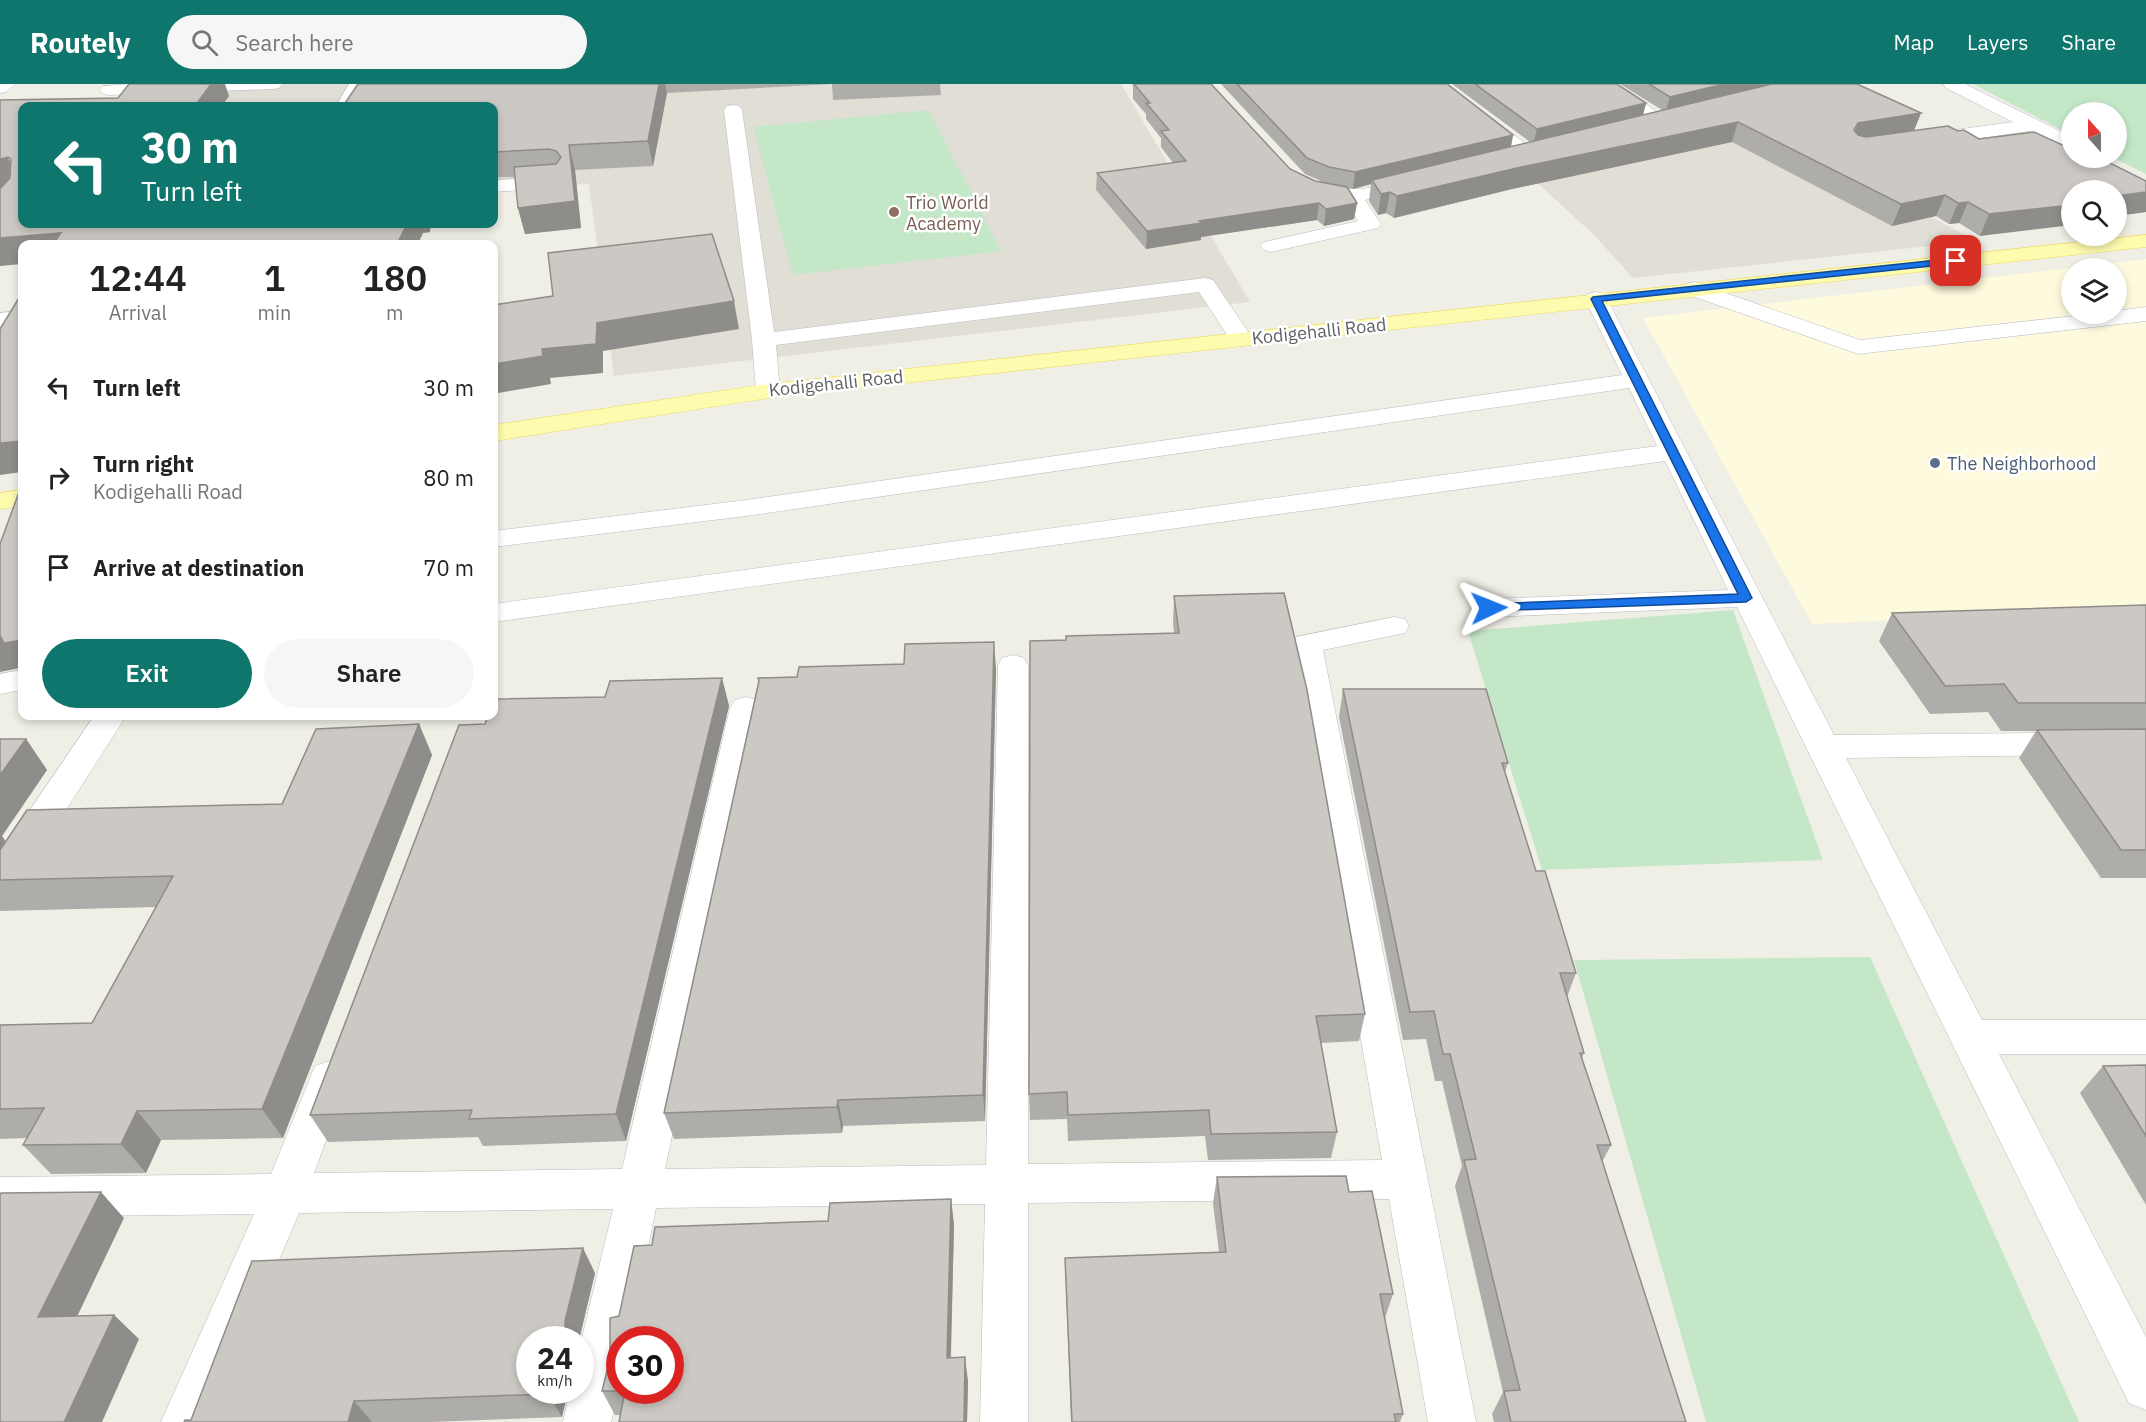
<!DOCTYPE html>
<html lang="en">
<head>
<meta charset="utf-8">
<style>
	:root { --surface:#fff; --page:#f6f6f6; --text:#222; --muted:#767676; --accent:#0f766e }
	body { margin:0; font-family:"IBM Plex Sans",sans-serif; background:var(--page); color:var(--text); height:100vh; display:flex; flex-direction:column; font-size:22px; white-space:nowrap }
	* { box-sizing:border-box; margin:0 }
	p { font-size:20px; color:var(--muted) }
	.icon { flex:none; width:33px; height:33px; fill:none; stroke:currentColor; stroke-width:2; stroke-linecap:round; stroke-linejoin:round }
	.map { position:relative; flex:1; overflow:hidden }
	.details { position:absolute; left:18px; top:156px; width:480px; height:480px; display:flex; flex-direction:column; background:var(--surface); border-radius:12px; box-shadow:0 3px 9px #0003 }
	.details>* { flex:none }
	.top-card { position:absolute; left:18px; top:18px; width:480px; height:126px; border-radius:12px; box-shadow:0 3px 9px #0003; background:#0f766e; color:#fff; overflow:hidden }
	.needle { width:39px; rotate:339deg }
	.tools { position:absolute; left:2061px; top:18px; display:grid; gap:12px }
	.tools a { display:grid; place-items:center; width:66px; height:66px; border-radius:50%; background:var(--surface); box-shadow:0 3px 9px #0003; font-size:30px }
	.speed { position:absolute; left:516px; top:1242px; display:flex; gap:12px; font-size:30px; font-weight:700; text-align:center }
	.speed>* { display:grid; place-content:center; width:78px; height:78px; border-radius:50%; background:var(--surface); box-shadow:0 3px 9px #0003; line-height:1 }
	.speed small { font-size:15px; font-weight:400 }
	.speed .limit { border:9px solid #d22; background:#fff; color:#111 }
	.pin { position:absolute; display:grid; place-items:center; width:51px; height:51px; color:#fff; margin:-26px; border-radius:12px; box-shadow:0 3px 9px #0006 }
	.me { position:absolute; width:66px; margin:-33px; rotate:88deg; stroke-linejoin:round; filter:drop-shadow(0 0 4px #0008) }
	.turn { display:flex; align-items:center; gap:21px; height:126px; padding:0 24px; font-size:27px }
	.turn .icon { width:78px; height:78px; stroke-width:2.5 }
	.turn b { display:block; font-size:42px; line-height:51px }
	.eta { display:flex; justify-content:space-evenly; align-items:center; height:102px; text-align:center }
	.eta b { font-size:36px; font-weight:600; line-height:42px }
	.button { display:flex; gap:12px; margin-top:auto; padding:12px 24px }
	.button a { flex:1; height:69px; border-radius:36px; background:var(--accent); color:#fff; font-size:24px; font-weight:600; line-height:69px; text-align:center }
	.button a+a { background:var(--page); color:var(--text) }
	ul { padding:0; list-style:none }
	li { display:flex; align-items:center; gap:18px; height:90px; padding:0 24px }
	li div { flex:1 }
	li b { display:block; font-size:22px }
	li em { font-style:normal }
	header { display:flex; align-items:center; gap:36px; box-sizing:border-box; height:84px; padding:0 30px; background:var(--accent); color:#fff }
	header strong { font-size:28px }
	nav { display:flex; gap:33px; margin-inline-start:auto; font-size:21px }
	.search { width:420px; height:54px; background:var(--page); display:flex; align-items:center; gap:15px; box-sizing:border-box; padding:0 21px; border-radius:33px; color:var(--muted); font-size:22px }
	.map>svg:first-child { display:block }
	.commercial { fill:#fdfade; fill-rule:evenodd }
	.education { fill:#e0ded5 }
	.green { fill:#c4e7c8 }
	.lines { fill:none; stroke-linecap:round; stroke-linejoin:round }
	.minor-casing { stroke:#b9bbc0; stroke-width:1 }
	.major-casing { stroke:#efd960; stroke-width:1 }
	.minor { fill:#fff; fill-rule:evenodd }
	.major { fill:#fdfbae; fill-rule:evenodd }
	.wall { fill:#afada9 }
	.shaded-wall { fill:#8f8d89 }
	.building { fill:#ccc9c4; stroke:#8f8d89; stroke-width:1.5; fill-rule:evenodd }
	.route { fill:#1a73e8; stroke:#114b97; stroke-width:1.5 }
	.education-dot { fill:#8d6e63; stroke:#fff; stroke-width:2 }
	.service-dot { fill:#5c6f8a; stroke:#fff; stroke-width:2 }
	.labels { text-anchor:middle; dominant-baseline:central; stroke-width:5; stroke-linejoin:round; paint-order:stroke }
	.far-education-label { font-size:18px; fill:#785e54; stroke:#fff; text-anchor:start }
	.far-street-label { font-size:18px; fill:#5e6166; stroke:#fff }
	.far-service-label { font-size:18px; fill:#4e5e75; stroke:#fff; text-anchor:start }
</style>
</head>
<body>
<header>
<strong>Routely</strong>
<div class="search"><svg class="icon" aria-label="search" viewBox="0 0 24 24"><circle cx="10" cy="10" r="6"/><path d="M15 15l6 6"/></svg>Search here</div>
<nav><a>Map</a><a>Layers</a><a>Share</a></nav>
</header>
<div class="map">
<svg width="2146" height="1338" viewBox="0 0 2146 1338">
	<rect width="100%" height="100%" fill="#f0efe6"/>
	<path class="commercial" d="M2146,175V525L1812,540L1643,234ZM2072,184H2116V230H2072Z"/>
	<g class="education">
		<polygon points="157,0 1121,0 1250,218 614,292 589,100 494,104 494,22 136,22"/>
		<polygon points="1735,27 1976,157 1633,194 1595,152 1516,79"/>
	</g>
	<g class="green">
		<polygon points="1973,0 2146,0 2146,90 2114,74 2116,74 2116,28 2072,28 2071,51"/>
		<polygon points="929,26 1001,167 793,191 753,43"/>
		<polygon points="1733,526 1823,776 1542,786 1468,547"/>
		<polygon points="1870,873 2079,1338 1706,1338 1574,876"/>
	</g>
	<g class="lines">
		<defs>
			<g id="minor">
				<polygon points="0,0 15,0 6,8 0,9"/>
				<polygon points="130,0 282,0 279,4 273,5 109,11 103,10 100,6 103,2"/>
				<polygon points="349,0 367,0 354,22 336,22"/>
				<polygon points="1428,0 1448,0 1540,71 1538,75 1524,75"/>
				<polygon points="1595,0 1616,0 1672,38 1669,42 1657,42"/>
				<polygon points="1943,0 1965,0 2072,53 2072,66 2030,47 1925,62 1918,60 1916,56 1918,52 1925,50 2013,38 1946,4"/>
				<polygon points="733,21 739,22 742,26 774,248 1205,194 1213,196 1253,255 1249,260 1241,262 1233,260 1199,208 776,261 780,307 777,312 768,314 759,312 756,307 752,256 724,26 727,22"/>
				<polygon points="555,93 562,95 565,99 562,103 494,108 494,96"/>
				<path d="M1414,94L1421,96L1424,100L1421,104L1365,116L1381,140L1378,144L1271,168L1264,166L1260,162L1264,158L1358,137L1346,117L1303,106L1300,102L1303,98C1318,94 1333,105 1349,105C1371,106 1393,99 1414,94Z"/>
				<polygon points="1694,198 1860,256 2091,230 2116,230 2116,227 2146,223 2146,237 1858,270 1686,210 1683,205 1686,200"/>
				<polygon points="1596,208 1604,210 1607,215 1834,651 2146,648 2146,670 1846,674 1982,936 2146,936 2146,970 1999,970 2146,1253 2146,1326 2129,1319 1737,523 1489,533 1479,531 1474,524 1479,517 1489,515 1728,506 1665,377 494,538 494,520 1657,362 1629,304 746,432 494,463 494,447 746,416 1622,291 1585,215 1588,210"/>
				<polygon points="22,227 22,241 0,243 0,229"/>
				<polygon points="1394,533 1405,535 1409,542 1405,549 1323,566 1476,1338 1428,1338 1389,1115 1028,1119 1028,1338 980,1338 985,1120 656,1124 629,1256 620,1256 620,1299 611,1338 563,1338 570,1306 580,1306 580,1262 613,1125 299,1129 210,1338 161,1338 254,1130 0,1133 0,1093 271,1090 315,982 329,977 343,982 349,994 314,1089 622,1085 730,624 735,616 746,613 757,616 762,624 665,1085 986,1081 998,581 1002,574 1013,571 1024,574 1028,581 1028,1080 1382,1076 1292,560 1296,553"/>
				<polygon points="22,586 22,606 0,610 0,590"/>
				<polygon points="94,632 126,632 13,809 0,813 0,770"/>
			</g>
			<g id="major">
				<polygon points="2146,151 2146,163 768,314 494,357 494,341 768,300"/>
				<polygon points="22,406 22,422 0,425 0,409"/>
			</g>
		</defs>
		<use href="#minor" class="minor-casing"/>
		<use href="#major" class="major-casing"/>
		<use href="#minor" class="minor"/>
		<use href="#major" class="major"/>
	</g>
	<g class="wall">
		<polygon points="358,0 940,0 941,11 833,16 832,0 667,9 653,82 575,86 581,144 525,150 518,124 515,93 494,93 494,22"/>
		<polygon points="1132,0 1211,0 1290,85 1315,97 1323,98 1305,90 1221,0 1447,0 1513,51 1511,63 1530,58 1452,0 1617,0 1646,19 1643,31 1662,26 1620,0 1857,0 1921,29 1914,46 1979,55 2146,97 2146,128 2116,132 2116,106 1980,152 1959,139 1949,140 1936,132 1892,142 1732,58 1512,105 1394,134 1386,129 1378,131 1369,117 1371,100 1353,105 1347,104 1357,119 1354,135 1324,142 1317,136 1201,153 1201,156 1146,165 1096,106 1097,89 1173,79 1161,63 1161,54 1146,35 1146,30 1133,15 1133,2"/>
		<polygon points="1174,512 1365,930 1359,957 1321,959 1337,1048 1331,1074 1208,1076 1205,1052 1068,1057 1067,1035 1030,1036 1029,1010 1066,556 1174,549 1173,539"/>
		<polygon points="2146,521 2146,794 2101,794 2019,674 2036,647 2001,647 1988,628 1930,630 1879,557 1892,529"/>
		<polygon points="996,585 985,1037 843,1042 842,1049 674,1055 664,1029 758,599 758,594"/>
		<polygon points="722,594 729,622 626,1057 483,1062 478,1053 328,1058 310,1031 485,640 605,613"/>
		<polygon points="1343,605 1508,679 1505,688 1536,787 1576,889 1567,913 1584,969 1582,974 1611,1061 1602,1078 1686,1338 1494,1338 1492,1330 1503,1308 1455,1102 1462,1082 1442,997 1435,997 1426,955 1403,956 1339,633"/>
		<polygon points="419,640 432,671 283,1054 161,1056 146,1089 51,1090 23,1061 27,1054 0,1055 0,941 92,939 156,823 0,827 0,655 26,655 47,686 2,752 6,758 282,720"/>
		<polygon points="2146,981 2146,1121 2080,1009 2103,982"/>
		<polygon points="1217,1093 1349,1108 1393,1210 1385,1234 1403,1330 1400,1338 1071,1338 1065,1174 1219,1168 1213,1119"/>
		<polygon points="951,1115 954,1141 951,1274 968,1297 967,1338 619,1338 620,1331 615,1331 602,1307 619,1232 652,1161 828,1137"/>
		<polygon points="595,1189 579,1256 530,1256 530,1306 568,1306 562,1333 431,1338 184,1338"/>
	</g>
	<g class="shaded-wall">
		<polygon points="211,0 225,0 229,12 222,22 195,22"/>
		<polygon points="659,0 665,0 667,9 653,82 648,57"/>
		<polygon points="1724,0 1783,0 1665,29 1670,13"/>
		<polygon points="1646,19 1642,35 1533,61 1537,45"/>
		<polygon points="1921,29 1913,49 1850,59 1858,39"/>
		<polygon points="1738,38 1732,58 1512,105 1394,134 1397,112 1517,84"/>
		<polygon points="1513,51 1510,67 1372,96 1371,100 1353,105 1355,88"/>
		<polygon points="569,61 575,86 581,144 525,150 518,124 575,117"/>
		<polygon points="8,73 21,99 0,116 0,77 1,75"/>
		<polygon points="1390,108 1386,129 1378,131 1381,110"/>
		<polygon points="2146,108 2146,128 2116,132 2116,112"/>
		<polygon points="1945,111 1936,132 1892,142 1901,120"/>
		<polygon points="1968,118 1959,139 1949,140 1958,119"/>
		<polygon points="1319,119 1317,136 1201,153 1201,156 1146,165 1147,147 1199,137"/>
		<polygon points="1357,119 1354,135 1324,142 1326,125"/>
		<polygon points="2072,121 2072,141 1980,152 1989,130"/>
		<polygon points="407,140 431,140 430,148 423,149 418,160 397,160"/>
		<polygon points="61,149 66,160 22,160 22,180 0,182 0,154"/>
		<polygon points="734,217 739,245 603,267 603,289 550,294 551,300 498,309 498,313 494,314 494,280 542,265 597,239"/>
		<polygon points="22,357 22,388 0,391 0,359"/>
		<polygon points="0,553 22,556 22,587 20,584 0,588"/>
		<polygon points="994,558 996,585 985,1037 983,1011"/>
		<polygon points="722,594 729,622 626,1057 616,1030"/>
		<polygon points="419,640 432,671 283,1054 262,1025"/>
		<polygon points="26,655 47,686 2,752 6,758 0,766 0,691"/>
		<polygon points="838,1016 843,1042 842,1049 837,1023"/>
		<polygon points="137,1027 161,1056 146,1089 121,1060"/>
		<polygon points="101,1108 124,1134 65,1258 38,1233"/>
		<polygon points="951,1115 954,1141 950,1298 947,1274"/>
		<polygon points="583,1164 595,1189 579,1256 565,1256 565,1237"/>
		<polygon points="114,1231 139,1255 102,1338 64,1338"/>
		<polygon points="965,1273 968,1297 967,1338 964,1338"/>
		<polygon points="548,1306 568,1306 562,1333 548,1310"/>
		<polygon points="354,1317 372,1338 348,1338"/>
	</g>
	<g class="building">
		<polygon points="129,0 211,0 195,22 22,22 22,140 407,140 397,160 53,160 61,149 0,154 0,105 10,94 11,75 8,73 1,75 0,77 0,16 118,14"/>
		<polygon points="358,0 659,0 648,57 569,61 575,117 518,124 514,83 556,80 561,73 556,67 549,65 494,68 494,22 343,22"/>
		<polygon points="1134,0 1211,0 1290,85 1315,97 1347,103 1357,119 1326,125 1319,119 1199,137 1202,139 1147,147 1097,89 1186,77 1161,47 1169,46 1146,19 1150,19"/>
		<polygon points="1237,0 1447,0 1513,51 1355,88 1329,83 1307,74"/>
		<polygon points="1475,0 1617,0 1646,19 1537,45"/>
		<polygon points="1649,0 1724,0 1670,13"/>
		<polygon points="1772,0 1857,0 1921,29 1858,39 1854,46 1858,51 1866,53 1948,42 1958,47 1964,46 1979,55 2034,48 2069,64 2072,63 2072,74 2100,74 2146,97 2146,108 2116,112 2116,106 2072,106 2072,121 1989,130 1968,118 1958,119 1945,111 1901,120 1738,38 1517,84 1397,112 1390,108 1381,110 1372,96"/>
		<polygon points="712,150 734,217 597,239 596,260 542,265 543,272 494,280 494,221 553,212 548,169"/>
		<polygon points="22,209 22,357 0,359 0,245"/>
		<polygon points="22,400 22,556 4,559 1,553 0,553 0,460"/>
		<polygon points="1284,509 1307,606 1365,930 1316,932 1337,1048 1211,1050 1209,1026 1068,1031 1067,1008 1029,1010 1030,557 1066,556 1066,552 1179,549 1174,512"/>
		<polygon points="2146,521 2146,619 2018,619 2004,600 1945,602 1892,529"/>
		<polygon points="994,558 983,1011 838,1016 837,1023 664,1029 759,597 758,594 797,593 799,583 904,580 905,560"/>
		<polygon points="722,594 616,1030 469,1035 472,1026 310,1031 459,641 485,640 488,632 494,632 494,615 605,613 610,597"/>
		<polygon points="1343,605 1486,605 1508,679 1502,679 1536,787 1545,787 1576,889 1560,889 1584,969 1580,969 1611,1061 1597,1061 1686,1338 1511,1338 1504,1307 1520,1306 1464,1076 1476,1075 1450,970 1443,970 1434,927 1410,928"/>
		<polygon points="419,640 262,1025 137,1027 121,1060 23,1061 44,1024 0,1025 0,941 92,939 173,792 0,796 0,766 27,726 282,720 316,645"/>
		<polygon points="2146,645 2146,766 2121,766 2037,646"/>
		<polygon points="0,655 26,655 0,691"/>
		<polygon points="2146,981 2146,1052 2103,982"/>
		<polygon points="1346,1092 1349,1108 1372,1107 1393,1210 1380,1210 1403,1330 1394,1330 1396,1338 1072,1338 1065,1174 1226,1168 1217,1093"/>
		<polygon points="101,1108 38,1233 114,1231 64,1338 0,1338 0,1110 1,1109"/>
		<path d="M951,1115L947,1274L965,1273L964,1338H619L625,1307H602L610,1275V1234L619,1232L634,1162L652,1161L655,1143L828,1137L830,1119ZM620,1256H670V1306H620Z"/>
		<polygon points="583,1164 565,1237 565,1256 530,1256 530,1306 548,1306 548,1310 354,1317 348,1338 184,1338 185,1336 191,1336 252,1177"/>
	</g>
	<polygon class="route" points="1956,174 1959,175 1959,179 1602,217 1752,514 1746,518 1485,527 1485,522 1489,520 1738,510 1591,215 1593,213"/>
	<circle class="education-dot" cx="894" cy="128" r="6"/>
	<circle class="service-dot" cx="1935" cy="379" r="6"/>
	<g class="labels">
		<g class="far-education-label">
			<text x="906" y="118">Trio World<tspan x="906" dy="21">Academy</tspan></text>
		</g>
		<g class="far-street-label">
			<text transform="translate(1319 247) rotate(-6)">Kodigehalli Road</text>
			<text transform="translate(836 299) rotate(-6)">Kodigehalli Road</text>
		</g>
		<g class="far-service-label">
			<text x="1947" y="379">The Neighborhood</text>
		</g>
	</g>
</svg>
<div class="tools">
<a><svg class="needle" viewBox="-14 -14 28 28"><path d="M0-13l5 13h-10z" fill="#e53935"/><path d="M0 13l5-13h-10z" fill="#767676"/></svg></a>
<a><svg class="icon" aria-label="search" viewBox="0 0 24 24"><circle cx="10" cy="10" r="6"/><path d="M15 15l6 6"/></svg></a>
<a><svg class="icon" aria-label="layers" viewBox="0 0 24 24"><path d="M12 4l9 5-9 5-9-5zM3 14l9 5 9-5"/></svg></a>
</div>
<div class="speed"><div>24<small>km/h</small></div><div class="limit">30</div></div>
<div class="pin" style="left:1956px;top:177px;background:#d93025"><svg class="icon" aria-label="arrive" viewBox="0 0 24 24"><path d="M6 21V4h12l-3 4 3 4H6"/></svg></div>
<svg class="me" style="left:1489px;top:524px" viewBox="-20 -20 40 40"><path d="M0-17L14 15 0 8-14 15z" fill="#1a73e8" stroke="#fff" stroke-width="4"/></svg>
<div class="top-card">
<div class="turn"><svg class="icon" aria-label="left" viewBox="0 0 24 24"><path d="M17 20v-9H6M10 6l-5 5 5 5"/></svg><div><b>30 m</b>Turn left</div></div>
</div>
<section class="details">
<div class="eta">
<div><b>12:44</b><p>Arrival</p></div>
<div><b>1</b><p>min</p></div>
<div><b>180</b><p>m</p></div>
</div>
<ul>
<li><svg class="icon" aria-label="left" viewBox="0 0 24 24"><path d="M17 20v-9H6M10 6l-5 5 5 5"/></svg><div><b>Turn left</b></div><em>30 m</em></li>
<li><svg class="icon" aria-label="right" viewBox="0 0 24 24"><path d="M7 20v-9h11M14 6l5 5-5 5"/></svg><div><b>Turn right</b><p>Kodigehalli Road</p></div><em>80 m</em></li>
<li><svg class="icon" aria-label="arrive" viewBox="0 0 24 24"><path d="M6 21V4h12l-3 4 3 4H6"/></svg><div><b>Arrive at destination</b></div><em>70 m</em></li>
</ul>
<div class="button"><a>Exit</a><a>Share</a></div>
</section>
</div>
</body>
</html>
